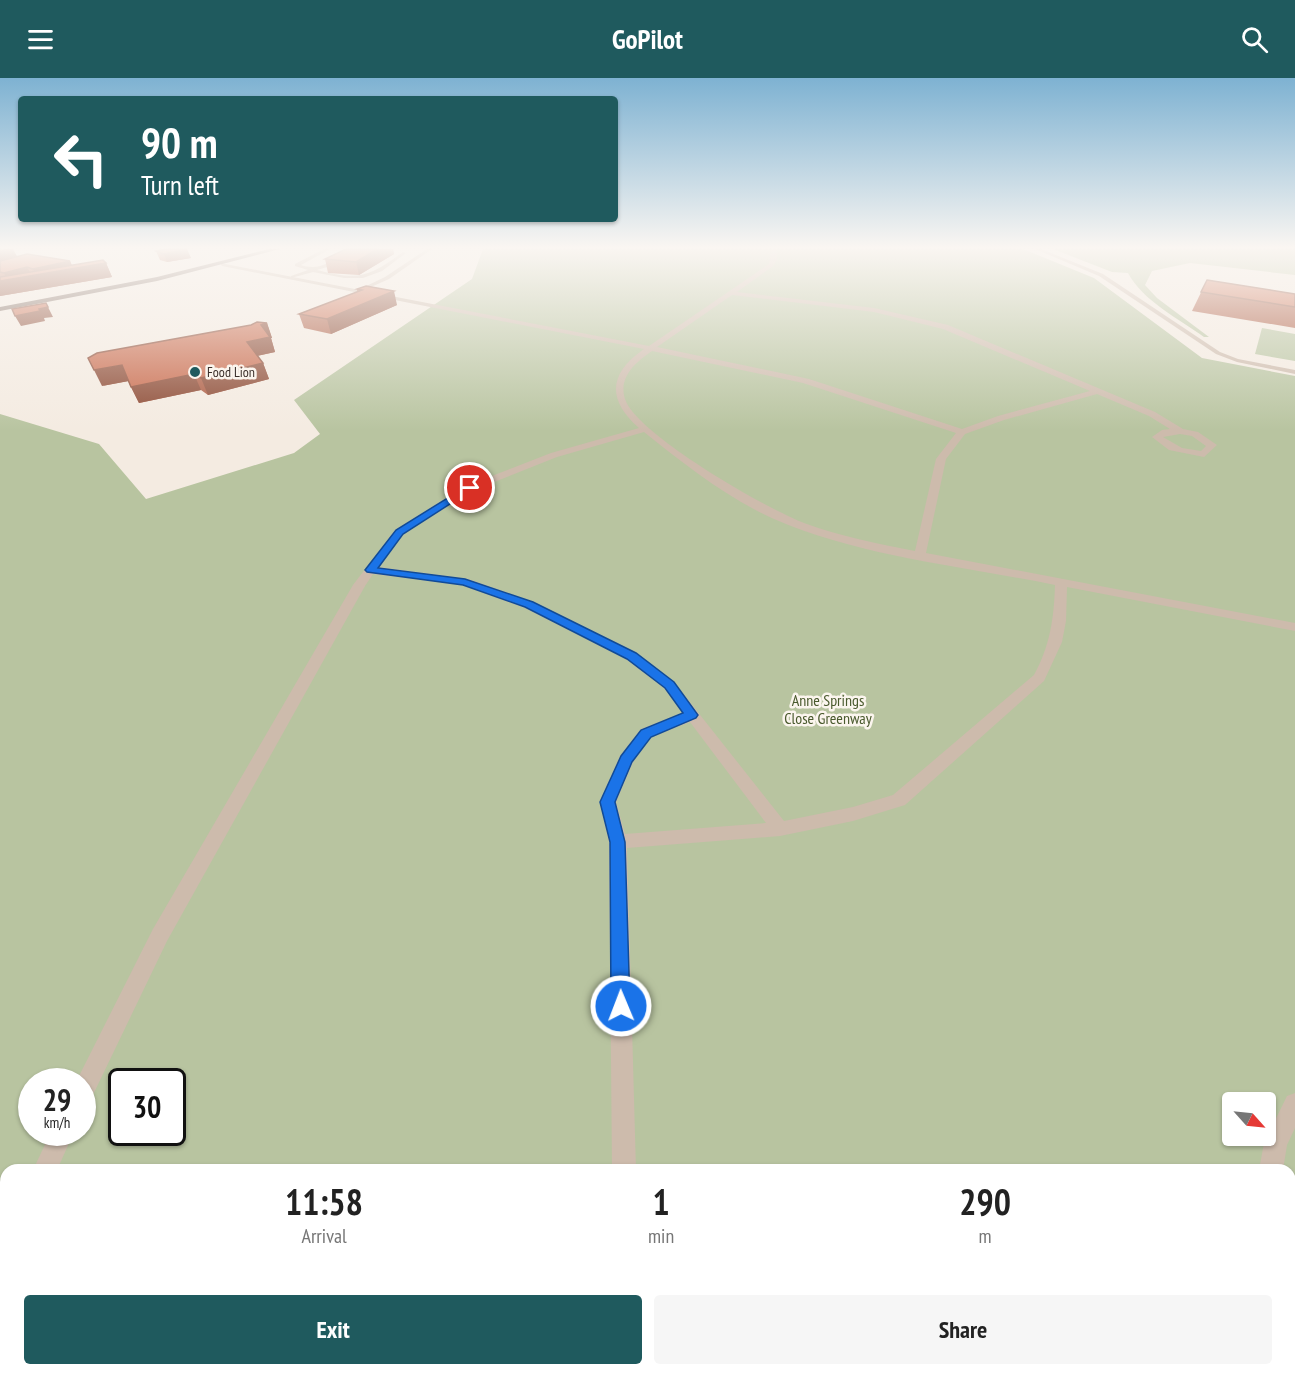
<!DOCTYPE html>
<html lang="en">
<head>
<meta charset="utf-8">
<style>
	:root { --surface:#fff; --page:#f6f6f6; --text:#222; --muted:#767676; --accent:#1f5a5e }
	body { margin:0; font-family:"PT Sans Narrow",sans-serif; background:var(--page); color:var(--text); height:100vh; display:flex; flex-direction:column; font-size:22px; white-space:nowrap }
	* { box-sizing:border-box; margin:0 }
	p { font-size:20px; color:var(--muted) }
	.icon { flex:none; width:33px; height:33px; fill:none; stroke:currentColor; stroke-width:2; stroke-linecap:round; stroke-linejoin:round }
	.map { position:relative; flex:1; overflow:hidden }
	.sheet { position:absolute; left:0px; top:1086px; width:1296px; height:212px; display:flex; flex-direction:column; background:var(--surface); border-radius:18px 18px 0 0; box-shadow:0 2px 4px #0004 }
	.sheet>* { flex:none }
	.banner { position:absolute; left:18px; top:18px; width:600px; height:126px; border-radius:6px; box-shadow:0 2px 4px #0004; background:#1f5a5e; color:#fff; overflow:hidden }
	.needle { width:39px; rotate:117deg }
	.tools { position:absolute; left:1222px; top:1014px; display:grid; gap:12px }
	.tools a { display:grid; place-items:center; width:54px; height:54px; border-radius:6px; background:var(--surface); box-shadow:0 2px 4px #0004; font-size:30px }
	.speed { position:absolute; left:18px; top:990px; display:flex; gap:12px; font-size:30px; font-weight:700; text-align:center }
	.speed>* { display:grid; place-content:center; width:78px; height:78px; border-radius:50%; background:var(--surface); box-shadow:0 2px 4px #0004; line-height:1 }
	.speed small { font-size:15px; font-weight:400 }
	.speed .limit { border:3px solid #111; border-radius:9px; background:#fff; color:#111 }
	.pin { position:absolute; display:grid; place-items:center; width:51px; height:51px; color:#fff; margin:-26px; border:3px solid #fff; border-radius:50%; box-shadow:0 2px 6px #0007 }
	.me { position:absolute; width:66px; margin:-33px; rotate:359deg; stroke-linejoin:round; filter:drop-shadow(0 0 4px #0008) }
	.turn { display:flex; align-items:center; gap:21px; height:126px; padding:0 24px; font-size:27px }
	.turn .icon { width:78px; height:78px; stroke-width:2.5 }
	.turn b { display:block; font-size:42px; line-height:51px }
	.eta { display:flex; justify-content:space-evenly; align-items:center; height:102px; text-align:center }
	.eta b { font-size:36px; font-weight:700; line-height:42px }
	.action { display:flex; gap:12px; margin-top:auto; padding:12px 24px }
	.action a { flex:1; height:69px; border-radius:6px; background:var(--accent); color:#fff; font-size:24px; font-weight:700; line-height:69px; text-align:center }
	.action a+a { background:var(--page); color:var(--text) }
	header { display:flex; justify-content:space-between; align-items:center; height:78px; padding:0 24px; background:var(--accent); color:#fff; font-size:27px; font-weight:700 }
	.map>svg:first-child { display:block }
	.green { fill:#b8c4a0; fill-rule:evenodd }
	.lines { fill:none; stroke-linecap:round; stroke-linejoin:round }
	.service { fill:#cdbbac; fill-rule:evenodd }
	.minor { fill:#cdbbac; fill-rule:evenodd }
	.primary { fill:#7d675c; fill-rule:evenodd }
	.wall { fill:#ac5a40 }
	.shaded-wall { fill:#8c4a34 }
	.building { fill:#c8694b; stroke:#8c4a34; stroke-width:1.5 }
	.route { fill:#1a73e8; stroke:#114b97; stroke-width:1.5 }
	.poi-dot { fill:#1f5a5e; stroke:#fbf5ee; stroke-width:2 }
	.labels { text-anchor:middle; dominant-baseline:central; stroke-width:5; stroke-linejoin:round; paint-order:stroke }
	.far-poi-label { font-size:14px; fill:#3b302b; stroke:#fbf5ee; text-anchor:start }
	.park-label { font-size:16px; fill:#4a5a2e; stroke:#fbf5ee }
</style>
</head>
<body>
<header><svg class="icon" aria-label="menu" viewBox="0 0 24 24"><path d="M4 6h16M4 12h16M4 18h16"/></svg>GoPilot<svg class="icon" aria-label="search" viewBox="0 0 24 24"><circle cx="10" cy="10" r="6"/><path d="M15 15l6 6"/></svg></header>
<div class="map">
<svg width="1295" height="1297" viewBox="0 0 1295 1297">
	<rect width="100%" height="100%" fill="#f4ebe1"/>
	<g class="green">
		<path d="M483,171H1023L1094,200L1202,280L1295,298V1297H0V336L99,366L146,421L294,375L320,356L294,322L472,201ZM32,1004H82V1054H32ZM122,1004H172V1054H122ZM1233,1024H1266V1058H1233ZM6,1092H1290V1292H6Z"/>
		<path d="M1053,171H1295V197L1190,185L1152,193L1145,207L1157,220L1209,259H1204C1179,241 1143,223 1128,195L1112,194Z"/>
		<polygon points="1262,250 1295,256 1295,283 1255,276"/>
	</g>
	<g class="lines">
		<g class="service">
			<path d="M324,171H330L301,187C321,194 334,181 352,171H357L327,189L317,192C359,203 369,199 403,174L406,175L382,193L363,200H344L313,194L291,200V198L308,192L295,188V186Z"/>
			<polygon points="427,171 432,171 389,201 362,213 358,212 385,199"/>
			<polygon points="1035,171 1041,171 1103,196 1220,274 1238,281 1295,292 1295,296 1237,284 1216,276 1099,198"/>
		</g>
		<g class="minor">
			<path d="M771,171H777V182L773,188L737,214L874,230L948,247L1155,334L1183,351L1198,354L1217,367L1204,379L1169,372L1152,359L1162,352L1170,351L1149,338L1097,316L1004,342L965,356L946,381L926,475L1295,545V553L1067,509L1066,543L1062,564L1044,603L905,727L853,743L780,758L627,770L636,1092H612L609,764L600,724L620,678L641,651L683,635L664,610L626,581L525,530L462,507L373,496L365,508L167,863L90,1023L82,1026V1004H76L153,851L353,507L395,452L466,408L551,375L639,350C607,322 608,296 644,271L222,188L220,185L649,268L769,186ZM732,217L874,234L943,251L1090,313L998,338L962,351L809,301L657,269ZM652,273L803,305L956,355L936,381L915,473C878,466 840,458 804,445C767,431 636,356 625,321C618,299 636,284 652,273ZM644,354C684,386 727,420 774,441C862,479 962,488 1055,507C1054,540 1050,568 1034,597L893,717L853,729L784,743L674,604L636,575L533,524L468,501L378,489L403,456L474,412L557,379ZM1180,356L1192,358L1206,368L1201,373L1182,370L1163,359ZM690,644L766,745L625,756L616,724L633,684L651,659Z"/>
			<polygon points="1295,1015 1295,1050 1287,1067 1283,1092 1259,1092 1264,1065 1287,1018"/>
			<polygon points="51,1054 74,1054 57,1092 33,1092"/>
			<polygon points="6,1193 6,1239 0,1241 0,1196"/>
			<polygon points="454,1292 500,1292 498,1297 451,1297"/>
			<polygon points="912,1292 950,1292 953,1297 914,1297"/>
			<polygon points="1254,1292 1281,1292 1282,1297 1254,1297"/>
		</g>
		<polygon class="primary" points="269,171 280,171 157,203 0,233 0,229 157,199"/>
	</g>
	<g class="wall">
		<polygon points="0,171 17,178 70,183 72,187 106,185 112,199 0,218"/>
		<polygon points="346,171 393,171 394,176 359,197 328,195 325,181"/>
		<polygon points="156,173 191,180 167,184 160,182"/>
		<polygon points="1207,202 1295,216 1295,250 1192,233"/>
		<polygon points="366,208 397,227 331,256 304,250 299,236 357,214 357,211"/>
		<polygon points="267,245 272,260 271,260 275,274 257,278 263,285 269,301 208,317 201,312 139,325 128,303 102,308 251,247"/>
	</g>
	<g class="shaded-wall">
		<polygon points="5,171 13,171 19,182 0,187 0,172"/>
		<polygon points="187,171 191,180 167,184 164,176"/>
		<polygon points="377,171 393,171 394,176 359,197 356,184"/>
		<polygon points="70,183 73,191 106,185 112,199 0,218 0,198 3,203 7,202 4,195 27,189 32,198 36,197 33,191"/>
		<polygon points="394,213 397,227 331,256 327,241"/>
		<polygon points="48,229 53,239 44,240 45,243 21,248 15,238 39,231"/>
		<polygon points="267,245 272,260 271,260 275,274 252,279 247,264 261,247"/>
		<polygon points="263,285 269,301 208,317 201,300"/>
		<polygon points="122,287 129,303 102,308 94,292"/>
		<polygon points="194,296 201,312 139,325 131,309"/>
	</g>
	<g class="building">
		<polygon points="166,171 187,171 164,176 156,173"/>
		<polygon points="346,171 377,171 356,184 325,181"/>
		<polygon points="27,176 70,183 33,191 27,189 4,195 0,194 0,183"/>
		<polygon points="103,182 106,185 0,203 0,199"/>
		<polygon points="1207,202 1295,216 1295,229 1201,214"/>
		<polygon points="366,208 394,213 327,241 299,236 362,212 357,211"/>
		<polygon points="46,225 48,229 39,231 40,233 15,238 12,231"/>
		<polygon points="257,244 267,245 261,247 270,259 247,264 263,285 201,300 194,296 131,309 122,287 94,292 88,280 97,275 251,247"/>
	</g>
	<linearGradient id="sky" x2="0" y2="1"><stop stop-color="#7eb2d2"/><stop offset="0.48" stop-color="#faf6f2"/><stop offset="1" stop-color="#faf6f2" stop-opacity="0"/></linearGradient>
	<rect width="1295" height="353" fill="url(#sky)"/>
	<polygon class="route" points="467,408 475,410 403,456 378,490 465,501 533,524 636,575 674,604 698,637 696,640 651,659 632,684 615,724 625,764 630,928 627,934 621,937 614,934 611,928 610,764 600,724 621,678 641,652 683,635 665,610 627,581 525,529 463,507 367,494 365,492 396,452"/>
	<circle class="poi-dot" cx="195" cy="294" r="6"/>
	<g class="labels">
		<g class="far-poi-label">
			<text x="207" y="294">Food Lion</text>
		</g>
		<g class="park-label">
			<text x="828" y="622">Anne Springs<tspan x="828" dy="18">Close Greenway</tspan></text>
		</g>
	</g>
</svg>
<div class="tools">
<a><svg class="needle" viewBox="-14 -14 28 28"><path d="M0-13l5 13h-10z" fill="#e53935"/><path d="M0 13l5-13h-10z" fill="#767676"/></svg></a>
</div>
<div class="speed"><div>29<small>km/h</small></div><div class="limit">30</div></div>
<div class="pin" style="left:470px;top:410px;background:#d93025"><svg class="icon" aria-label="arrive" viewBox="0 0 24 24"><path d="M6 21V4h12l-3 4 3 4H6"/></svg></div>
<svg class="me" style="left:621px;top:928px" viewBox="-20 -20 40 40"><circle r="17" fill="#1a73e8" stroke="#fff" stroke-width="3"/><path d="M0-11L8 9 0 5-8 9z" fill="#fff"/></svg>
<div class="banner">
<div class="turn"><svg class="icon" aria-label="left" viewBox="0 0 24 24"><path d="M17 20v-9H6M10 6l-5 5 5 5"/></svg><div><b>90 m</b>Turn left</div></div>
</div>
<section class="sheet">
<div class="eta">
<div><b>11:58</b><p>Arrival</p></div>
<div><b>1</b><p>min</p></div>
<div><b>290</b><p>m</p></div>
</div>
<div class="action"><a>Exit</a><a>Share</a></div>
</section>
</div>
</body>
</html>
